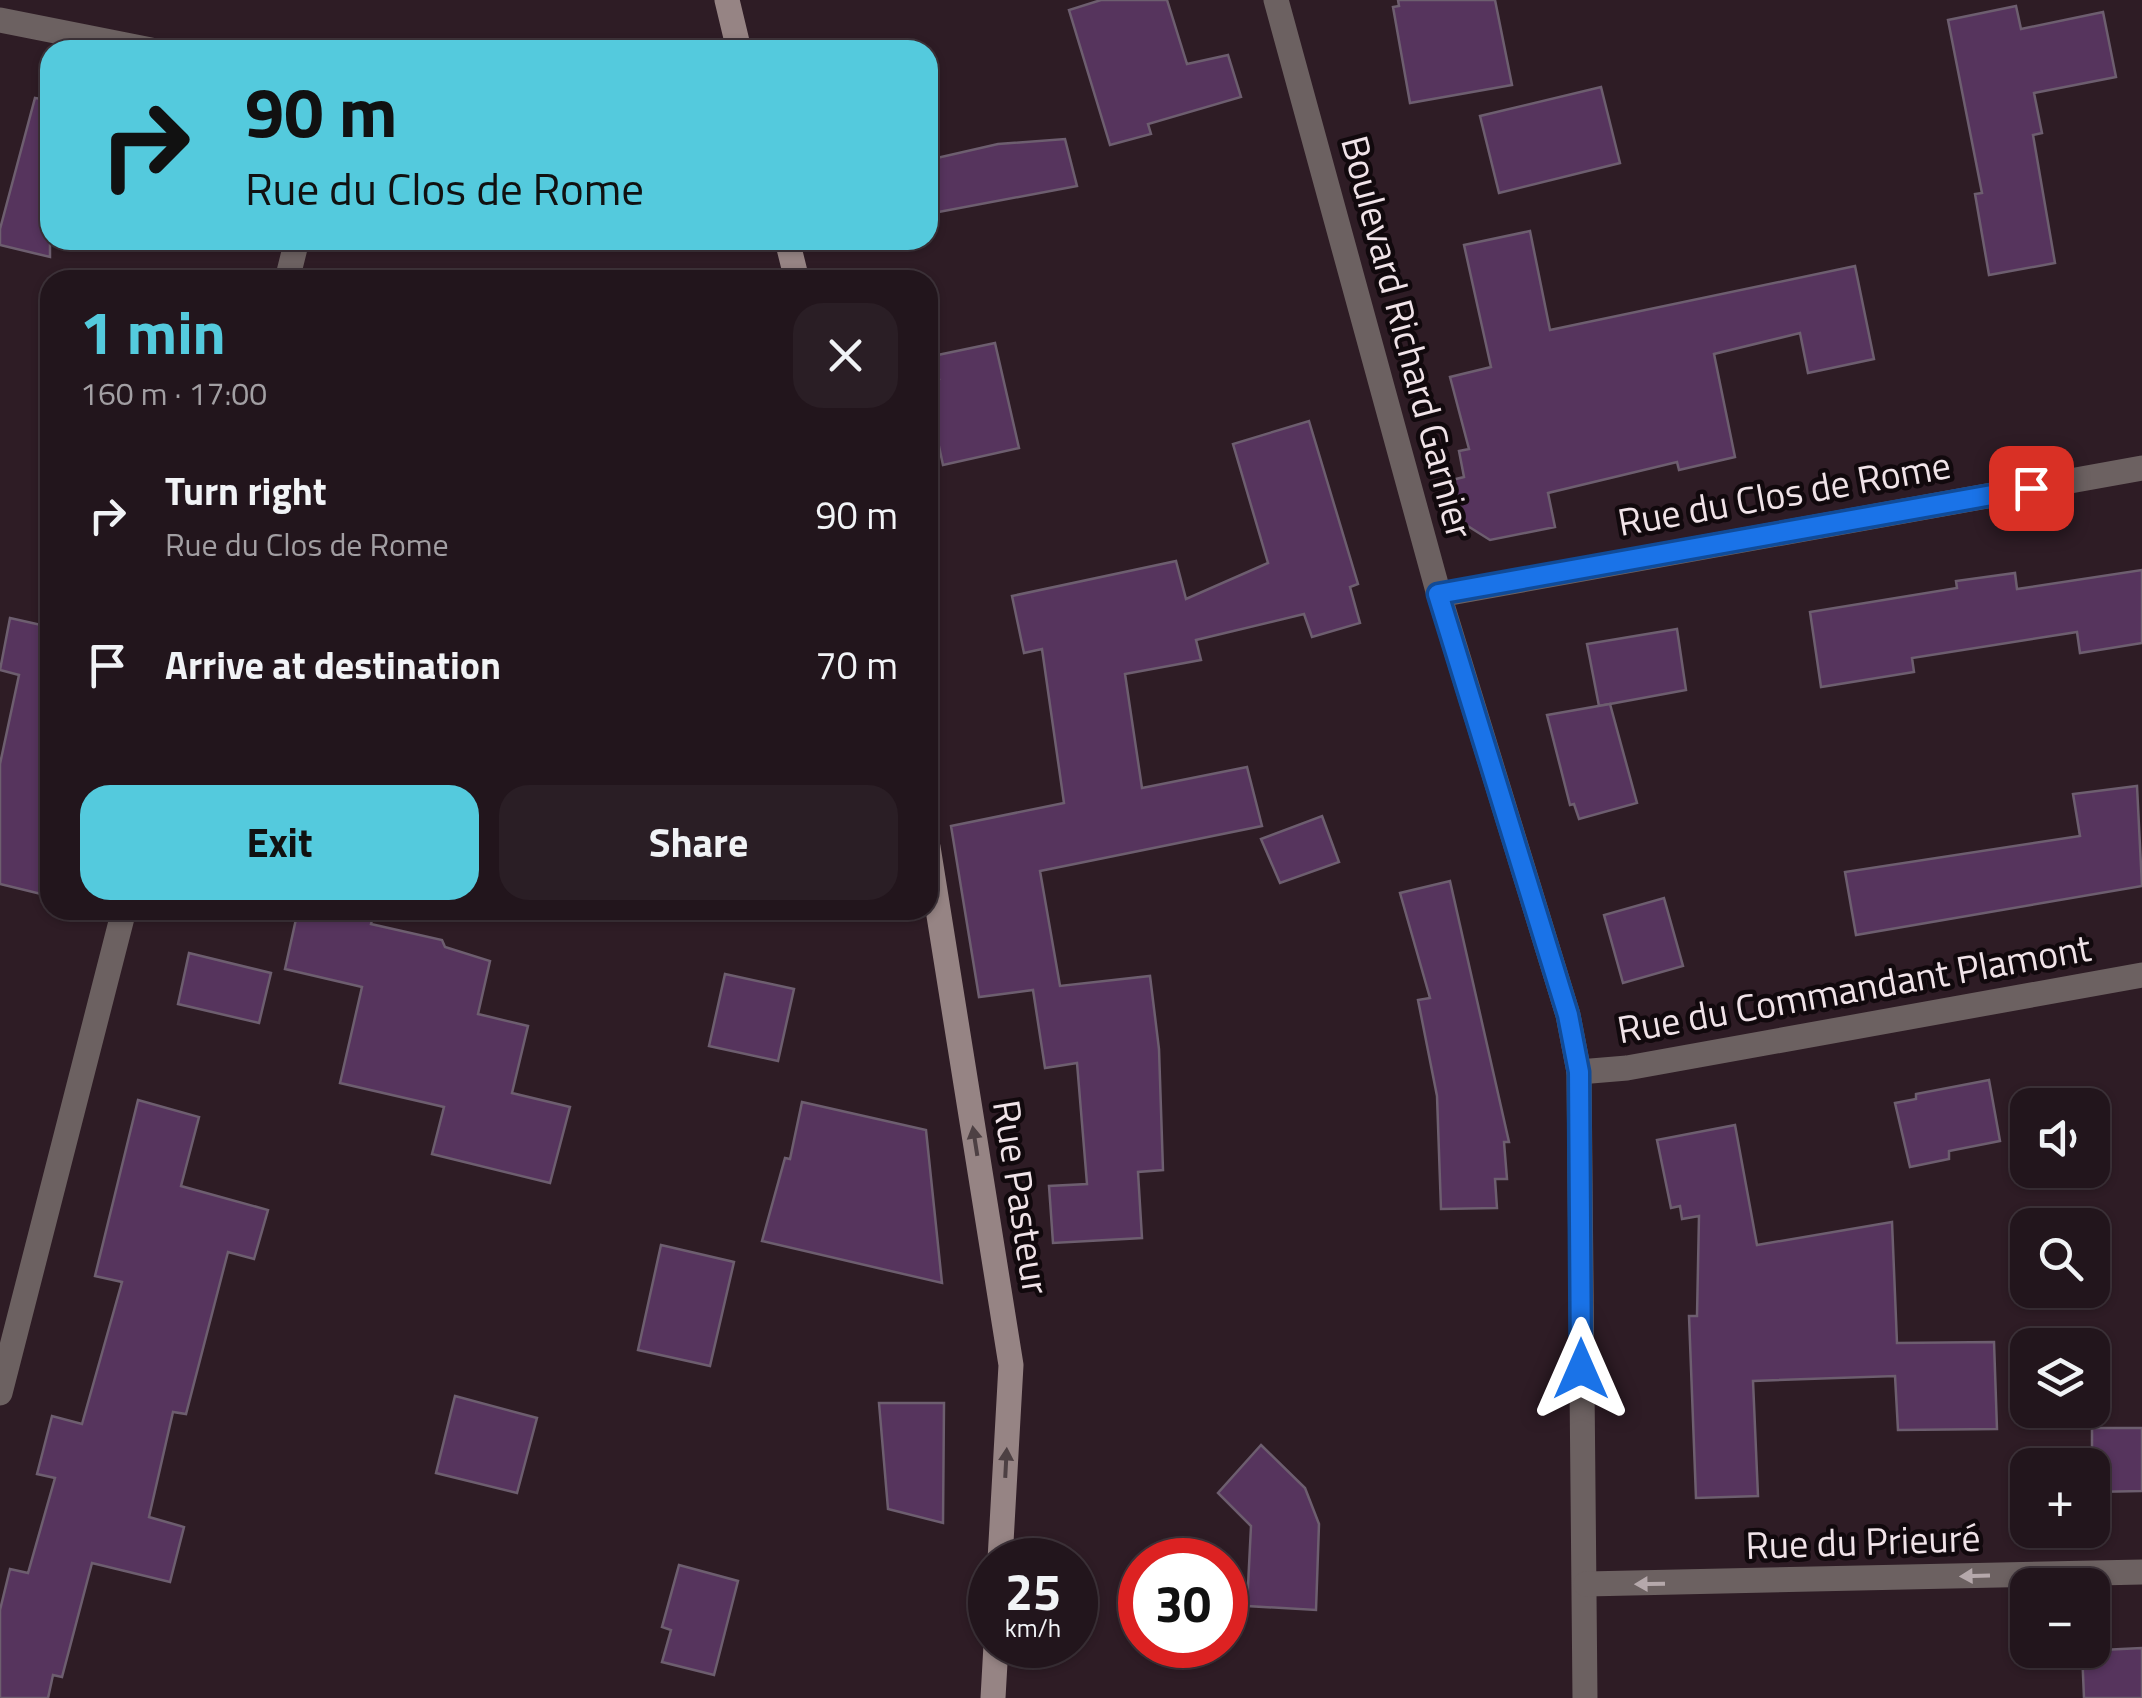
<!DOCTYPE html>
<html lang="en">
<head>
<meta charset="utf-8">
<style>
	:root { --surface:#22151c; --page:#2a1e25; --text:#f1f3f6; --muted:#a29fa3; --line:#3f343b; --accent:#54cadd }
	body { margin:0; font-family:"Titillium Web",sans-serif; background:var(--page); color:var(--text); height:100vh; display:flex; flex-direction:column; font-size:38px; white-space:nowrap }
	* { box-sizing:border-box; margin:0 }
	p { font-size:32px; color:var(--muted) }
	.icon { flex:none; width:55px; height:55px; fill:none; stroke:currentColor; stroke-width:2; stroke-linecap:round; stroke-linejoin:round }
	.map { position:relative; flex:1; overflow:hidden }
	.drawer { position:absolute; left:40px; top:270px; width:898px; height:650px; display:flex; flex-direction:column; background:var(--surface); border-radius:30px; box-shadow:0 2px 8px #0004,0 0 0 2px var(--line) }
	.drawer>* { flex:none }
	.guide { position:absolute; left:40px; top:40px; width:898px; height:210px; border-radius:30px; box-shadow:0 2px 8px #0004,0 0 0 2px var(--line); background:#54cadd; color:#111; overflow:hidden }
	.fabs { position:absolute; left:2010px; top:1088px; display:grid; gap:20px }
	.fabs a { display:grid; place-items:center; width:100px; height:100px; border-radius:20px; background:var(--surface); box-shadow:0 2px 8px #0004,0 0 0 2px var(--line); font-size:50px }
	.speed { position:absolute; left:968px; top:1538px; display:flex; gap:20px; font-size:50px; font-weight:700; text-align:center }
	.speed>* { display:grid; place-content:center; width:130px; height:130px; border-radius:50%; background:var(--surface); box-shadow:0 2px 8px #0004,0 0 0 2px var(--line); line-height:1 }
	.speed small { font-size:25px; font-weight:400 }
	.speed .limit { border:15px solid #d22; background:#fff; color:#111 }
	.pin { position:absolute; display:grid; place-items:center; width:85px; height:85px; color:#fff; margin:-42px; border-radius:20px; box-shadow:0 5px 15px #0006 }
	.me { position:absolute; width:110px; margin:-55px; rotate:0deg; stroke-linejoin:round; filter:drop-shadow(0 0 8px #0008) }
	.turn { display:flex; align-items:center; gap:35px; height:210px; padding:0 40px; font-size:45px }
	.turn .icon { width:130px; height:130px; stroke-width:2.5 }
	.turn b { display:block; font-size:70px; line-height:85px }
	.round { display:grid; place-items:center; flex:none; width:105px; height:105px; border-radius:30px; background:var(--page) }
	.summary { display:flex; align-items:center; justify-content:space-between; height:170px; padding:0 40px }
	h1 { font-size:60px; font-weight:700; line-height:75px; color:var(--accent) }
	.cta { display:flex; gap:20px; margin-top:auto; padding:20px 40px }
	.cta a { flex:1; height:115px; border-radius:30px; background:var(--accent); color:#111; font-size:40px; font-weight:700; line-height:115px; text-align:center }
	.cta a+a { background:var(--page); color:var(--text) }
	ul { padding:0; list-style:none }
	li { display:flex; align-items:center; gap:30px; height:150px; padding:0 40px }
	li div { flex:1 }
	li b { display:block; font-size:38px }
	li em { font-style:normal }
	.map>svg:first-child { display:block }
	.building { fill:#56345d; stroke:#6d5e6f; stroke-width:2.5 }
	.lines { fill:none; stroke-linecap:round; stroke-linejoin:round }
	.minor { stroke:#6c6161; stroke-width:25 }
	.secondary { stroke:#968484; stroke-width:25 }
	.oneway { fill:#4d4043 }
	.oneway2 { fill:#b5a8ab }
	.route-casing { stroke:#114b97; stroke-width:25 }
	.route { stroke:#1a73e8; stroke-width:18 }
	.labels { text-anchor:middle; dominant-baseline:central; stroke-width:9; stroke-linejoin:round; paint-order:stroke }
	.street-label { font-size:38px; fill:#f0e3e8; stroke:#11090d }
</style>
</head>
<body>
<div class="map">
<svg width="2142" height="1698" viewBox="0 0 2142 1698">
	<rect width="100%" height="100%" fill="#2e1c25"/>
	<g class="building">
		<polygon points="1101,0 1167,0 1187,64 1228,55 1241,97 1148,124 1151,134 1110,145 1069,10"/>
		<polygon points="1398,0 1495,0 1512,85 1410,103 1393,7 1399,6"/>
		<polygon points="2016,6 2021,29 2103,12 2116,77 2034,93 2042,133 2033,135 2055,263 1989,275 1975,194 1982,193 1948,20"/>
		<polygon points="1601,87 1620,163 1499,193 1480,116"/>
		<polygon points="35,98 50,100 50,257 0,245 0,229"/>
		<polygon points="1065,139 1077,186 928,214 928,160 998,144"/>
		<polygon points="1530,231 1550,330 1855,266 1874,359 1808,373 1800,333 1714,354 1735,457 1679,470 1677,462 1548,493 1555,527 1490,540 1455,518 1444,482 1464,477 1459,451 1469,449 1450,377 1491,367 1464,245"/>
		<polygon points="995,343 1019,448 943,465 928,395 928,382 939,379 933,356"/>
		<polygon points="1309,421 1358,584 1350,587 1360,623 1312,637 1304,614 1196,640 1201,660 1125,674 1142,788 1247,767 1262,826 1040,871 1060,986 1150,976 1159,1049 1163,1170 1138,1172 1142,1238 1053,1243 1049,1186 1087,1184 1077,1063 1045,1068 1033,990 979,997 951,826 1064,803 1042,649 1024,653 1012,596 1176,561 1186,599 1268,563 1233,444"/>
		<polygon points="2142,570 2142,643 2080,653 2077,632 1912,658 1914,672 1821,687 1810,612 1957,588 1956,581 2015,573 2017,589"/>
		<polygon points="10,618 50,627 50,858 41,894 0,884 0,764 19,675 0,670"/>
		<polygon points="1677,629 1686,690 1599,706 1587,644"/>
		<polygon points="1610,704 1637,803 1579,819 1574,804 1570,805 1547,715"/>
		<polygon points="2137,786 2142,886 1856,935 1845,872 2080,836 2073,794"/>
		<polygon points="1322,816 1339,862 1280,883 1261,839"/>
		<polygon points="1450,881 1509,1142 1504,1142 1507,1179 1495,1179 1497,1208 1441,1209 1437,1096 1418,1000 1430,998 1400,893"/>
		<polygon points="1664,898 1683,966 1623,983 1604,915"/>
		<polygon points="298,910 375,910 371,924 442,940 445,947 490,961 478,1014 528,1026 512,1093 570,1107 550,1183 432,1154 444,1107 340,1083 362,987 285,969"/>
		<polygon points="189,953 271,973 259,1023 178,1004"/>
		<polygon points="725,974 794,989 778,1061 709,1046"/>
		<polygon points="1989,1080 2000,1141 1949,1151 1949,1159 1910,1167 1895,1103 1916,1099 1916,1094"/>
		<polygon points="138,1100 199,1117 181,1186 268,1210 254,1259 228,1252 186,1414 173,1412 149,1517 184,1527 170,1582 92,1563 62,1677 53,1675 48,1698 0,1698 0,1610 10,1569 28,1573 55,1478 37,1474 52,1416 82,1424 122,1282 95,1276"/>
		<polygon points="802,1102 926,1130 942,1283 762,1241 785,1158 790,1159"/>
		<polygon points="1735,1125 1757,1245 1892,1222 1897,1343 1994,1342 1997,1429 1898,1430 1895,1376 1753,1381 1758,1496 1696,1498 1689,1316 1697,1316 1699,1216 1682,1219 1680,1206 1671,1208 1657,1140"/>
		<polygon points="661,1245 734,1262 710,1366 638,1350"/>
		<polygon points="455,1396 537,1418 517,1493 436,1473"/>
		<polygon points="879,1403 944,1403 943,1523 888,1509"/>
		<polygon points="2092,1428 2142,1428 2142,1491 2092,1492"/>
		<polygon points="1261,1445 1305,1488 1319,1524 1316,1610 1247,1606 1251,1526 1218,1493"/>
		<polygon points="679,1565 738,1581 714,1675 662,1662 671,1630 662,1627"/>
		<polygon points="2142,1648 2142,1698 2084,1698 2082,1651"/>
	</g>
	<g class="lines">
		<g class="minor">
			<polyline points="1276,0 1439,595 1568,1015 1579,1072 1585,1698"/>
			<polyline points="0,20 151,50"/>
			<polyline points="287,280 297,240"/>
			<polyline points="1439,595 2142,468"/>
			<polyline points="1579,1072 1627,1068 2142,975"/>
			<polyline points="0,1393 124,910"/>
			<polyline points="1586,1584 2142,1572"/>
		</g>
		<g class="secondary">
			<polyline points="727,0 739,50"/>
			<polyline points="787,240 797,280"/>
			<polyline points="928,847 1011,1365 1000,1560"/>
			<polyline points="993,1698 996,1645"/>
		</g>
	</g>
	<defs><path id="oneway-solid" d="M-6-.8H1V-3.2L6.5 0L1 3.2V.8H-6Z" transform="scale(2.5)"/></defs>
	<g class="oneway">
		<use href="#oneway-solid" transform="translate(975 1141) rotate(-99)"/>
		<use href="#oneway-solid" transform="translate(1006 1463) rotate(-87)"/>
	</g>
	<g class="oneway2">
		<use href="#oneway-solid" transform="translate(1975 1576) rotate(178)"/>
		<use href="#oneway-solid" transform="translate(1650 1584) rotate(179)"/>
	</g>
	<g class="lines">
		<defs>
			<polyline id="route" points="1581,1369 1579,1072 1568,1015 1438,594 2031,488"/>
		</defs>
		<use href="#route" class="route-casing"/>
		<use href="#route" class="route"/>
	</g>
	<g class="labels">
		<g class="street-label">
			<text transform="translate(1408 337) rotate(75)">Boulevard Richard Garnier</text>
			<text transform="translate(1784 493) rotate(-10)">Rue du Clos de Rome</text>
			<text transform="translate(1854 988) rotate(-10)">Rue du Commandant Plamont</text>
			<text transform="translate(1022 1197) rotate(81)">Rue Pasteur</text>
			<text transform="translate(1863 1541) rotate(-2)">Rue du Prieuré</text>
		</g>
	</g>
</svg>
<div class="fabs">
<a><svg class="icon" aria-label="sound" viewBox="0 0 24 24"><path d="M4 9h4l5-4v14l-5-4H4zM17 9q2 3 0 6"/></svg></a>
<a><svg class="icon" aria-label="search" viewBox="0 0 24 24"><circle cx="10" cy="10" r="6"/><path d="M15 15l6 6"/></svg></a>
<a><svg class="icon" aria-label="layers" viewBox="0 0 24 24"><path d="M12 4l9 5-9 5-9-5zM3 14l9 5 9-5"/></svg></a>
<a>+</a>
<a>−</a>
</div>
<div class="speed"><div>25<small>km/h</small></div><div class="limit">30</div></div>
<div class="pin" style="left:2031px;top:488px;background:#d93025"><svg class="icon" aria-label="arrive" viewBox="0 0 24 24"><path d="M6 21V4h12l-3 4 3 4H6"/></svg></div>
<svg class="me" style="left:1581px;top:1369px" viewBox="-20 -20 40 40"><path d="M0-17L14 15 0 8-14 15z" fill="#1a73e8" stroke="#fff" stroke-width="4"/></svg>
<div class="guide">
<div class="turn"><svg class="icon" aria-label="right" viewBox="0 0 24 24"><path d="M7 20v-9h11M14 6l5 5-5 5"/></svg><div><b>90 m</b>Rue du Clos de Rome</div></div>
</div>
<section class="drawer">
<div class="summary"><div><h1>1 min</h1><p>160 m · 17:00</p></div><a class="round"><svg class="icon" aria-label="close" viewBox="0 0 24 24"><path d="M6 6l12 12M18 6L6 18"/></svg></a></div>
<ul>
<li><svg class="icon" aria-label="right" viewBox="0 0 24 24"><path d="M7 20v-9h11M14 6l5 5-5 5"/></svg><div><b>Turn right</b><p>Rue du Clos de Rome</p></div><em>90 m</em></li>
<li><svg class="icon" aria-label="arrive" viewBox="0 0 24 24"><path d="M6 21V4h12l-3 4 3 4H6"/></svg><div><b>Arrive at destination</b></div><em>70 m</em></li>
</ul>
<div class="cta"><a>Exit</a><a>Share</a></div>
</section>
</div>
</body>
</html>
